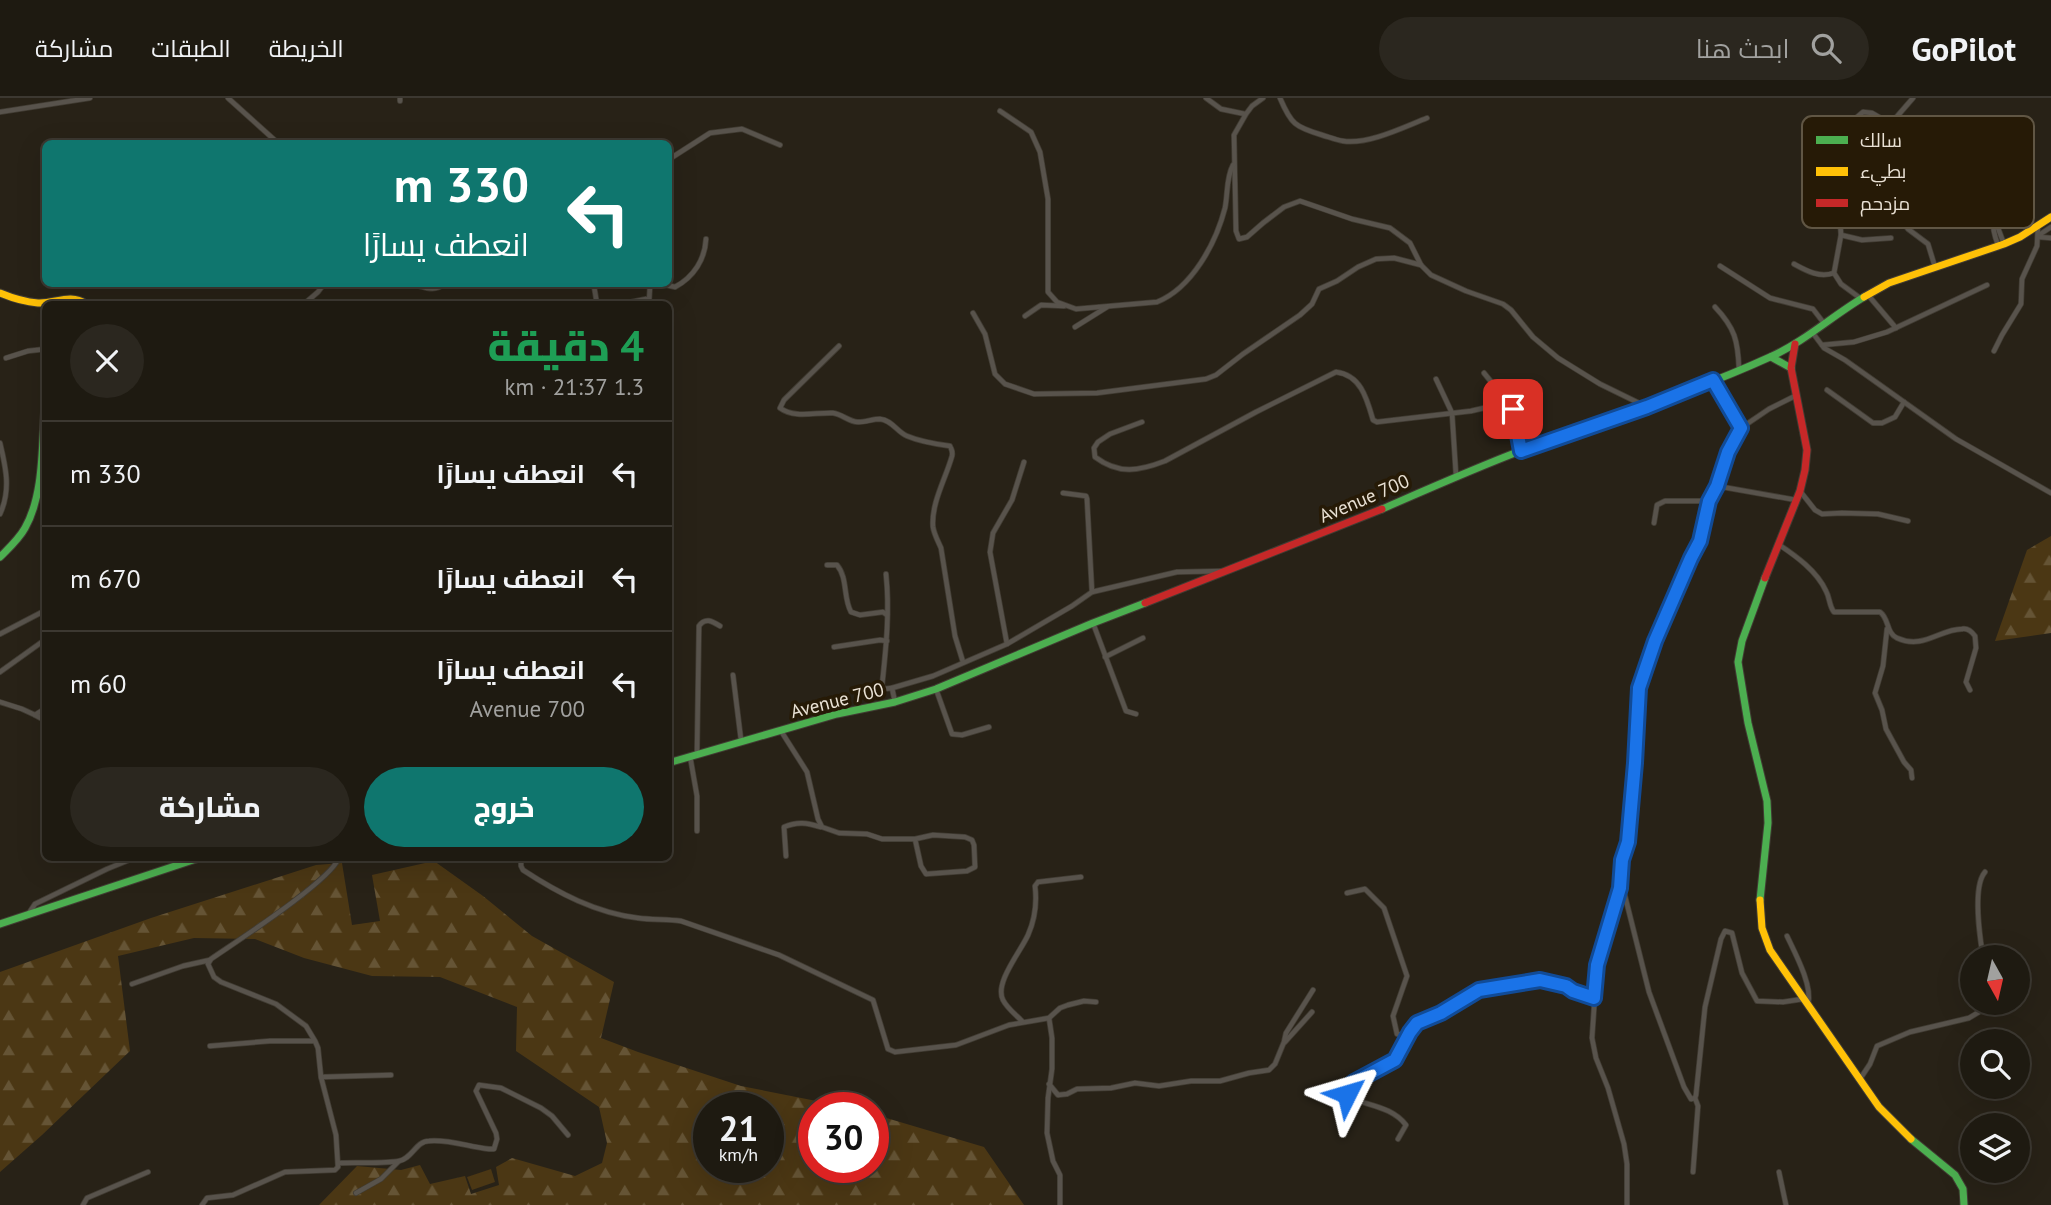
<!DOCTYPE html>
<html lang="ar">
<head>
<meta charset="utf-8">
<style>
	:root { --surface:#1e1a11; --page:#2b271f; --text:#f1f3f6; --muted:#a1a19f; --line:#3c3831; --accent:#0f766e }
	body { margin:0; font-family:"PT Sans",Cairo,sans-serif; background:var(--page); color:var(--text); direction:rtl; height:100vh; display:flex; flex-direction:column; font-size:26px; white-space:nowrap }
	* { box-sizing:border-box; margin:0 }
	p { font-size:23px; color:var(--muted) }
	.icon { flex:none; width:38px; height:38px; fill:none; stroke:currentColor; stroke-width:2; stroke-linecap:round; stroke-linejoin:round }
	.map { position:relative; flex:1; overflow:hidden; direction:ltr }
	.sheet { position:absolute; left:42px; top:203px; width:630px; height:560px; display:flex; flex-direction:column; background:var(--surface); border-radius:10px; box-shadow:0 7px 28px #0002,0 0 0 2px var(--line); direction:rtl }
	.sheet>* { flex:none }
	.hud { position:absolute; left:42px; top:42px; width:630px; height:147px; border-radius:10px; box-shadow:0 7px 28px #0002,0 0 0 2px var(--line); direction:rtl; background:#0f766e; color:#fff; overflow:hidden }
	.needle { width:46px; rotate:172deg }
	.fabs { position:absolute; left:1960px; top:847px; display:grid; gap:14px }
	.fabs a { display:grid; place-items:center; width:70px; height:70px; border-radius:50%; background:var(--surface); box-shadow:0 7px 28px #0002,0 0 0 2px var(--line); font-size:35px }
	.speed { position:absolute; left:693px; top:994px; display:flex; gap:14px; font-size:35px; font-weight:700; text-align:center }
	.speed>* { display:grid; place-content:center; width:91px; height:91px; border-radius:50%; background:var(--surface); box-shadow:0 7px 28px #0002,0 0 0 2px var(--line); line-height:1 }
	.speed small { font-size:18px; font-weight:400 }
	.speed .limit { border:10px solid #d22; background:#fff; color:#111 }
	.pin { position:absolute; display:grid; place-items:center; width:60px; height:60px; color:#fff; margin:-30px; border-radius:14px; box-shadow:0 4px 10px #0006 }
	.me { position:absolute; width:77px; margin:-38px; rotate:50deg; stroke-linejoin:round; filter:drop-shadow(0 0 5px #0008) }
	.turn { display:flex; align-items:center; gap:24px; height:147px; padding:0 28px; font-size:32px }
	.turn .icon { width:91px; height:91px; stroke-width:2.5 }
	.turn b { display:block; font-size:49px; line-height:60px }
	.round { display:grid; place-items:center; flex:none; width:74px; height:74px; border-radius:37px; background:var(--page) }
	.headline { display:flex; align-items:center; justify-content:space-between; height:119px; padding:0 28px }
	h1 { font-size:42px; font-weight:800; line-height:52px; color:#1e9e55 }
	.action { display:flex; gap:14px; margin-top:auto; padding:14px 28px }
	.action a { flex:1; height:80px; border-radius:42px; background:var(--accent); color:#fff; font-size:28px; font-weight:800; line-height:80px; text-align:center }
	.action a+a { background:var(--page); color:var(--text) }
	ul { padding:0; list-style:none }
	li { display:flex; align-items:center; gap:21px; height:105px; padding:0 28px; border-top:2px solid var(--line) }
	li div { flex:1 }
	li b { display:block; font-size:26px }
	li em { font-style:normal }
	header { display:flex; align-items:center; gap:42px; box-sizing:border-box; height:98px; padding:0 35px; background:var(--surface); border-bottom:2px solid var(--line) }
	header strong { font-size:33px }
	nav { display:flex; gap:38px; margin-inline-start:auto; font-size:24px }
	.search { width:490px; height:63px; background:var(--page); display:flex; align-items:center; gap:18px; box-sizing:border-box; padding:0 24px; border-radius:38px; color:var(--muted); font-size:26px }
	.map>svg:first-child { display:block }
	.forest { fill:url(#forest-firs); fill-rule:evenodd }
	.garden { fill:#4b3714 }
	.lines { fill:none; stroke-linecap:round; stroke-linejoin:round }
	.street-casing { stroke:#413c33; stroke-width:6 }
	.fast-casing { stroke:#413c33; stroke-width:9 }
	.slow-casing { stroke:#413c33; stroke-width:9 }
	.jam-casing { stroke:#413c33; stroke-width:9 }
	.street { stroke:#58534c; stroke-width:4.5 }
	.fast { stroke:#4caf50; stroke-width:7 }
	.slow { stroke:#ffc107; stroke-width:7 }
	.jam { stroke:#c62828; stroke-width:7 }
	.route-casing { stroke:#114b97; stroke-width:18 }
	.route { stroke:#1a73e8; stroke-width:12 }
	.labels { text-anchor:middle; dominant-baseline:central; stroke-width:7; stroke-linejoin:round; paint-order:stroke }
	.street-label { font-size:19px; fill:#e9e1d4; stroke:#261a06 }
	.key { fill:#261a06; stroke:#605644; stroke-width:2 }
	.key-label { font-size:19px; fill:#e9e1d4 }
</style>
</head>
<body>
<header>
<strong>GoPilot</strong>
<div class="search"><svg class="icon" aria-label="search" viewBox="0 0 24 24"><circle cx="10" cy="10" r="6"/><path d="M15 15l6 6"/></svg>ابحث هنا</div>
<nav><a>الخريطة</a><a>الطبقات</a><a>مشاركة</a></nav>
</header>
<div class="map">
<svg width="2051" height="1107" viewBox="0 0 2051 1107">
	<defs>
		<pattern id="forest-firs" width="22" height="20" patternUnits="userSpaceOnUse" patternTransform="scale(1.75)"><rect width="22" height="20" fill="#4b3714"/><path d="M5 1l3.5 6h-7zM16 11l3.5 6h-7z" fill="#655435"/></pattern>
	</defs>
	<rect width="100%" height="100%" fill="#282217"/>
	<g class="forest">
		<polygon points="2051,438 2051,535 1995,543 2027,452"/>
		<path d="M434,763L483,798L532,838L614,884L601,940L638,954L741,988L852,1010H814V1069H873V1016L984,1049L1024,1107H319L357,1068L401,1072L420,1067L430,1086L465,1078L471,1096L499,1087L496,1069L512,1060L575,1078L602,1065L607,1045L599,1009L516,953L517,909L440,879L372,878L304,860L255,841L194,840L118,858L130,953L42,1037L0,1074V874L151,820L316,767L342,765L352,827L380,823L372,777ZM709,1010H768V1069H709Z"/>
	</g>
	<polygon class="garden" points="491,1071 495,1084 472,1092 467,1079"/>
	<g class="lines">
		<defs>
			<g id="street">
				<polyline points="228,0 279,46"/>
				<polyline points="400,0 400,3"/>
				<polyline points="1206,0 1221,11 1245,16"/>
				<polyline points="1263,0 1252,8 1246,16 1234,37 1236,133 1239,141 1247,139 1263,125 1284,109 1300,103 1352,121 1390,130 1410,145 1421,167 1431,177 1466,193 1503,206 1511,212 1533,239 1558,260 1600,286 1647,309"/>
				<path d="M1280,0C1291,26 1295,29 1322,37C1329,39 1336,42 1343,43C1368,47 1404,29 1427,20"/>
				<path d="M1000,13L1031,34L1040,54L1048,101V194L1057,204L1076,211L1157,204C1192,190 1216,145 1225,110C1228,95 1226,80 1233,67"/>
				<polyline points="0,14 90,0"/>
				<polyline points="1836,52 1856,20 1863,14 1872,15 1891,26"/>
				<path d="M1971,55L2009,51L2016,55C2015,65 2014,80 2009,89C1996,114 1987,118 1998,147"/>
				<polyline points="668,62 710,35 742,31 780,47"/>
				<polyline points="1925,87 1920,82 1912,86 1907,96 1903,113 1903,124 1908,131 1928,146 1935,169"/>
				<polyline points="1958,119 1978,118 1995,123"/>
				<polyline points="1995,122 2004,146"/>
				<polyline points="1841,137 1862,142 1891,140"/>
				<polyline points="2039,137 2051,129"/>
				<polyline points="2039,139 2051,140"/>
				<path d="M1794,166C1807,173 1819,180 1834,175"/>
				<polyline points="1720,168 1770,200 1813,211 1823,224"/>
				<path d="M410,186C422,188 435,195 444,186"/>
				<path d="M662,186L675,189C694,179 705,161 706,141"/>
				<polyline points="1868,197 1896,230"/>
				<polyline points="1860,200 1841,186 1834,175 1841,137 1839,104 1841,99 1887,30 1913,0"/>
				<polyline points="649,204 650,188 655,186"/>
				<polyline points="304,206 318,194 324,186"/>
				<polyline points="597,206 594,188 601,186"/>
				<polyline points="621,206 646,201 651,206"/>
				<path d="M1715,209C1735,230 1738,243 1739,271"/>
				<polyline points="973,215 985,236 995,276 1005,286 1034,296 1097,295 1206,281 1216,277 1243,256 1300,217 1312,206 1319,191 1337,183 1358,169 1376,161 1394,160 1421,167"/>
				<polyline points="1025,218 1041,207 1064,208"/>
				<polyline points="1075,229 1107,209"/>
				<polyline points="1812,234 1824,250 1845,262 1956,341 2051,395"/>
				<polyline points="1822,247 1854,244 1887,234 1987,187"/>
				<path d="M839,248L784,302L780,310C795,321 816,314 833,315C842,316 849,324 858,324C866,324 873,321 880,321C892,322 897,334 907,338C921,344 935,346 950,348C952,353 953,353 952,358C946,380 931,405 933,429C934,436 938,443 941,450L955,538L963,564"/>
				<polyline points="1994,253 2002,237 2021,206 2022,181 2037,148 2038,128"/>
				<polyline points="6,260 28,253 46,251"/>
				<polyline points="1484,275 1510,307"/>
				<polyline points="1436,281 1452,315 1456,377"/>
				<polyline points="1713,282 1741,330"/>
				<polyline points="1827,292 1873,325 1882,325 1895,319 1904,304"/>
				<path d="M1142,324L1110,336L1098,344L1094,350L1095,359C1119,377 1139,373 1165,363L1256,314L1336,274C1361,277 1367,301 1373,322L1377,324L1471,313L1497,307L1510,308L1515,315L1521,353"/>
				<path d="M0,345C6,370 11,392 0,416"/>
				<polyline points="1717,388 1796,402"/>
				<polyline points="1800,393 1815,412 1822,416 1842,415 1878,416 1908,423"/>
				<polyline points="1063,395 1086,398 1087,401 1092,494"/>
				<polyline points="1654,425 1657,407 1665,403 1709,403"/>
				<path d="M1778,446C1796,458 1817,473 1826,493C1830,500 1829,508 1834,514H1880C1889,520 1886,535 1897,540C1923,552 1940,531 1962,531C1967,530 1972,534 1975,538L1976,550L1966,584L1970,592"/>
				<path d="M827,467H837C848,480 843,500 851,514L860,517L883,514L887,517"/>
				<path d="M886,476C890,514 886,550 882,588L884,591L892,590"/>
				<polyline points="1093,525 1126,613 1136,616"/>
				<polyline points="1887,531 1883,568 1875,595 1882,612 1886,631 1904,664 1911,672 1912,680"/>
				<polyline points="0,536 46,512"/>
				<polyline points="1007,546 990,454 993,435 1012,402 1024,364"/>
				<polyline points="834,549 880,542 887,543"/>
				<polyline points="1105,559 1143,540"/>
				<polyline points="0,574 46,541"/>
				<polyline points="733,577 741,642"/>
				<polyline points="936,591 952,636 962,637 989,629"/>
				<polyline points="0,604 22,611 35,617 46,610"/>
				<polyline points="895,604 892,590 933,578 1007,546 1072,508 1092,494 1177,474 1224,473"/>
				<polyline points="35,617 46,623"/>
				<polyline points="781,633 807,674 818,721 822,729 839,735 867,736 882,741 915,741 933,737 965,739 972,742 974,747 975,769 967,773 926,776 921,768 915,741"/>
				<path d="M697,655L699,528C705,519 712,523 720,528"/>
				<polyline points="690,658 697,698 697,733"/>
				<path d="M786,758L784,729C798,723 807,725 821,729"/>
				<path d="M521,760V768L523,772C558,795 596,815 638,820C652,822 667,821 681,823L779,857L873,902L888,951L895,954L956,947L1009,927L1049,920L1060,910L1068,907L1084,903L1096,904"/>
				<polyline points="1621,791 1625,798 1649,894 1684,989 1691,1001 1695,1000 1696,997 1705,909 1721,841 1725,833 1732,835 1742,875 1757,903 1783,904 1803,901"/>
				<polyline points="1347,795 1365,791 1384,810 1407,878 1393,918 1397,936 1404,937 1406,940"/>
				<polyline points="29,815 35,806 107,771 129,762 131,760"/>
				<path d="M1787,838C1795,855 1813,888 1808,906"/>
				<path d="M1983,859C1980,840 1972,789 1985,774"/>
				<polyline points="132,886 183,868 210,862"/>
				<polyline points="1049,920 1052,940 1052,971 1048,1000 1047,1035 1053,1063 1060,1077 1060,1107"/>
				<path d="M1022,923C1016,917 1007,910 1003,902C994,885 1021,853 1028,837C1035,821 1037,804 1035,788L1038,784L1081,779"/>
				<polyline points="1285,944 1312,914"/>
				<polyline points="210,948 270,943 314,943"/>
				<polyline points="321,979 391,977"/>
				<polyline points="1860,981 1870,966 1877,948 1910,934 1969,920 1979,914 1984,905"/>
				<polyline points="1049,986 1058,997 1067,996 1077,991 1111,990 1135,985 1159,988 1191,983 1220,983 1249,975 1269,972 1275,966 1284,944 1286,935 1313,892"/>
				<path d="M1398,1041L1406,1027C1392,1009 1370,1008 1350,1000C1346,993 1348,990 1354,984L1395,962L1410,934L1417,925L1441,915L1479,892L1540,882L1566,888L1594,900"/>
				<path d="M339,1065C356,1064 383,1066 399,1063C412,1061 416,1043 429,1043C449,1041 469,1049 489,1051H494L497,1041L496,1035L476,993L479,987L501,990L541,1010L552,1018L568,1037"/>
				<polyline points="1693,1074 1698,1008 1695,1000"/>
				<polyline points="1779,1074 1786,1107"/>
				<polyline points="356,1095 381,1081 398,1064"/>
				<polyline points="83,1107 87,1100 148,1074"/>
				<path d="M202,1107L207,1100L233,1097L285,1074L335,1072L338,1069L336,1037L321,979L318,950L315,943L306,928L276,906L221,884L214,879L208,866L211,861C237,843 329,784 339,760"/>
				<polyline points="1627,1107 1627,1066 1624,1046 1608,990 1596,960 1592,940 1597,867 1620,790 1622,762 1628,744 1635,665 1639,591 1655,543 1668,516 1691,460 1700,443 1709,403 1717,388 1728,354 1741,330 1769,311 1795,298"/>
			</g>
			<g id="fast">
				<polyline points="1771,259 1791,270"/>
				<path d="M1382,411C1428,391 1473,371 1520,353C1603,322 1689,296 1770,259C1804,244 1832,218 1864,199"/>
				<path d="M0,459C9,450 19,441 25,430C46,393 41,338 46,297"/>
				<polyline points="668,665 837,616 895,604 936,591 1093,525 1145,505"/>
				<polyline points="1760,802 1768,725 1767,703 1748,625 1738,564 1742,543 1765,480"/>
				<polyline points="0,826 199,760"/>
				<polyline points="1911,1041 1955,1077 1963,1091 1964,1107"/>
			</g>
			<g id="slow">
				<path d="M0,195C12,200 25,204 38,205C55,206 70,195 86,206"/>
				<polyline points="1864,199 1889,185 2004,146 2020,139 2051,119"/>
				<polyline points="1760,802 1762,830 1770,852 1879,1009 1911,1041"/>
			</g>
			<g id="jam">
				<polyline points="1765,480 1800,393 1805,372 1807,352 1791,270 1795,246"/>
				<polyline points="1145,505 1382,411"/>
			</g>
		</defs>
		<use href="#street" class="street-casing"/>
		<use href="#fast" class="fast-casing"/>
		<use href="#slow" class="slow-casing"/>
		<use href="#jam" class="jam-casing"/>
		<use href="#street" class="street"/>
		<use href="#fast" class="fast"/>
		<use href="#slow" class="slow"/>
		<use href="#jam" class="jam"/>
	</g>
	<g class="lines">
		<defs>
			<polyline id="route" points="1347,996 1348,989 1354,984 1395,962 1410,934 1417,925 1441,915 1479,892 1540,882 1566,888 1573,893 1594,900 1597,867 1620,790 1622,762 1628,744 1635,665 1639,590 1655,543 1691,460 1700,443 1709,403 1717,388 1728,354 1741,330 1713,282 1647,309 1521,353 1513,311"/>
		</defs>
		<use href="#route" class="route-casing"/>
		<use href="#route" class="route"/>
	</g>
	<g class="labels">
		<g class="street-label">
			<text transform="translate(1364 400) rotate(-23)">Avenue 700</text>
			<text transform="translate(837 602) rotate(-14)">Avenue 700</text>
		</g>
	</g>
	<rect x="1802" y="18" width="232" height="112" rx="10" class="key"/>
	<rect x="1816" y="38" width="32" height="8" fill="#4caf50"/>
	<rect x="1816" y="69" width="32" height="9" fill="#ffc107"/>
	<rect x="1816" y="101" width="32" height="8" fill="#c62828"/>
	<g class="key-label">
		<text x="1860" y="49">سالك</text>
		<text x="1860" y="80">بطيء</text>
		<text x="1860" y="112">مزدحم</text>
	</g>
</svg>
<div class="fabs">
<a><svg class="needle" viewBox="-14 -14 28 28"><path d="M0-13l5 13h-10z" fill="#e53935"/><path d="M0 13l5-13h-10z" fill="#a1a19f"/></svg></a>
<a><svg class="icon" aria-label="search" viewBox="0 0 24 24"><circle cx="10" cy="10" r="6"/><path d="M15 15l6 6"/></svg></a>
<a><svg class="icon" aria-label="layers" viewBox="0 0 24 24"><path d="M12 4l9 5-9 5-9-5zM3 14l9 5 9-5"/></svg></a>
</div>
<div class="speed"><div>21<small>km/h</small></div><div class="limit">30</div></div>
<div class="pin" style="left:1513px;top:311px;background:#d93025"><svg class="icon" aria-label="arrive" viewBox="0 0 24 24"><path d="M6 21V4h12l-3 4 3 4H6"/></svg></div>
<svg class="me" style="left:1347px;top:996px" viewBox="-20 -20 40 40"><path d="M0-17L14 15 0 8-14 15z" fill="#1a73e8" stroke="#fff" stroke-width="4"/></svg>
<div class="hud">
<div class="turn"><svg class="icon" aria-label="left" viewBox="0 0 24 24"><path d="M17 20v-9H6M10 6l-5 5 5 5"/></svg><div><b>330 m</b>انعطف يسارًا</div></div>
</div>
<section class="sheet">
<div class="headline"><div><h1>4 دقيقة</h1><p>1.3 km · 21:37</p></div><a class="round"><svg class="icon" aria-label="close" viewBox="0 0 24 24"><path d="M6 6l12 12M18 6L6 18"/></svg></a></div>
<ul>
<li><svg class="icon" aria-label="left" viewBox="0 0 24 24"><path d="M17 20v-9H6M10 6l-5 5 5 5"/></svg><div><b>انعطف يسارًا</b></div><em>330 m</em></li>
<li><svg class="icon" aria-label="left" viewBox="0 0 24 24"><path d="M17 20v-9H6M10 6l-5 5 5 5"/></svg><div><b>انعطف يسارًا</b></div><em>670 m</em></li>
<li><svg class="icon" aria-label="left" viewBox="0 0 24 24"><path d="M17 20v-9H6M10 6l-5 5 5 5"/></svg><div><b>انعطف يسارًا</b><p>Avenue 700</p></div><em>60 m</em></li>
</ul>
<div class="action"><a>خروج</a><a>مشاركة</a></div>
</section>
</div>
</body>
</html>
